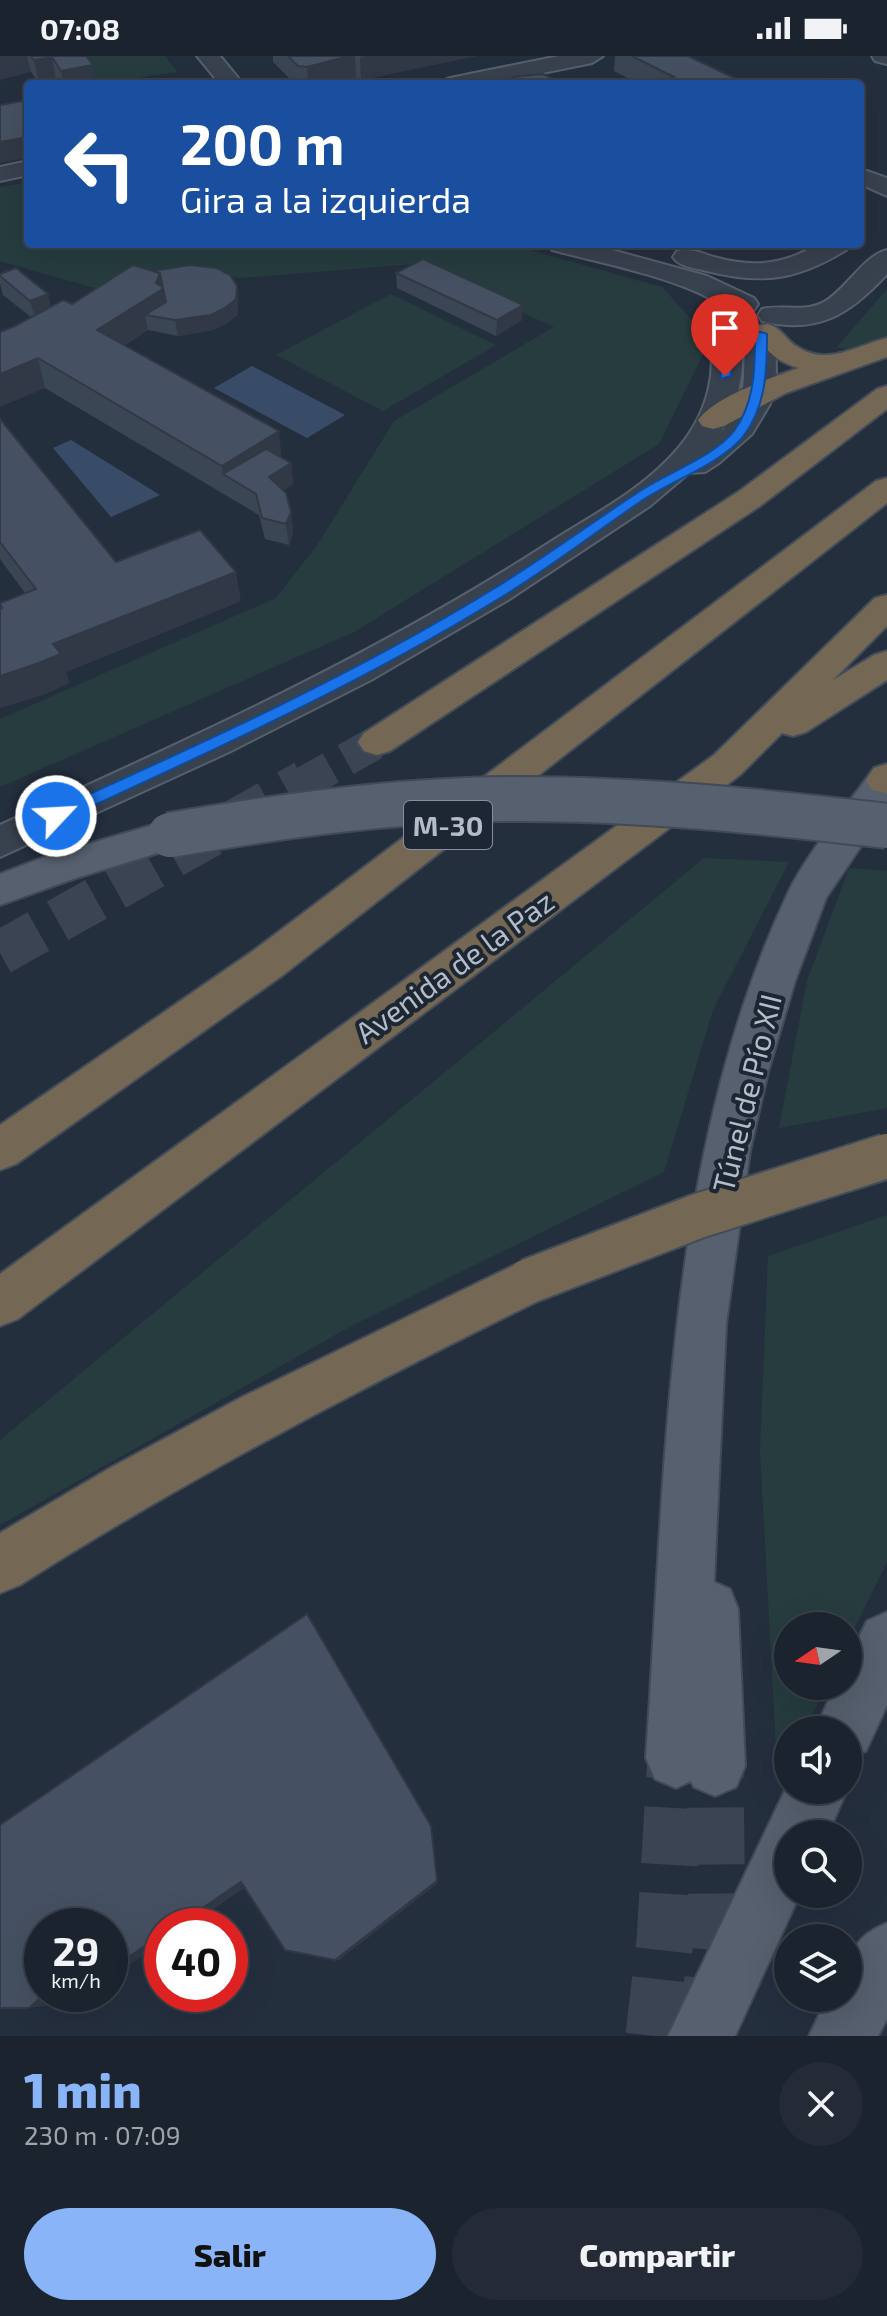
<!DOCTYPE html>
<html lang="es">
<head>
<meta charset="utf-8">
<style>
	:root { --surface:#1b232e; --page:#242b36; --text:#f1f3f6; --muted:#a0a4aa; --line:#39404a; --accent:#8ab4f8 }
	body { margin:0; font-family:"Exo 2",sans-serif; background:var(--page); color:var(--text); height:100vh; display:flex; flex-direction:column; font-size:30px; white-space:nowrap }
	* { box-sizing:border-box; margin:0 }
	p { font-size:26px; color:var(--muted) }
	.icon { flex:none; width:44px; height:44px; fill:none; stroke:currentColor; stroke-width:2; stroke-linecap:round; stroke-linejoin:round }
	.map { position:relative; height:1980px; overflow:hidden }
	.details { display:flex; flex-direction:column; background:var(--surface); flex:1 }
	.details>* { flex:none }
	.hud { position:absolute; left:24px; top:24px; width:840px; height:168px; border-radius:8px; box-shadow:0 8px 32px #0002,0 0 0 2px var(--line); background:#1a4fa0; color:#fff; overflow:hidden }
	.needle { width:52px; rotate:257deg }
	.controls { position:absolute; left:774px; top:1556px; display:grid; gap:16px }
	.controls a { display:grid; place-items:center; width:88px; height:88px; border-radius:50%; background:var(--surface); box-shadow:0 8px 32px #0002,0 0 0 2px var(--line); font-size:40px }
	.speed { position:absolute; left:24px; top:1852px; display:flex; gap:16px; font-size:40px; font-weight:700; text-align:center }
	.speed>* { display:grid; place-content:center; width:104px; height:104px; border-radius:50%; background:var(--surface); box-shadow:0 8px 32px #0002,0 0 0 2px var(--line); line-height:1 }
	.speed small { font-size:20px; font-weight:400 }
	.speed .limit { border:12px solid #d22; background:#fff; color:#111 }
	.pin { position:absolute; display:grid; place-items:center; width:68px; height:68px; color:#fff; margin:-82px -34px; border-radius:50% 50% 50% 0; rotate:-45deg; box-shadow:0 0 8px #0007 }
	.pin .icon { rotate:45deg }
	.me { position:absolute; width:88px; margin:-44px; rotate:65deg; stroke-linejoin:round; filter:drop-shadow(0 0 6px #0008) }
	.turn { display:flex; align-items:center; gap:28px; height:168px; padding:0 24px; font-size:36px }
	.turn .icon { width:104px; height:104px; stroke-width:2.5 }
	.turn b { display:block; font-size:56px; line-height:68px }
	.round { display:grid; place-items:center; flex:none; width:84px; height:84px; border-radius:42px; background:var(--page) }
	.head { display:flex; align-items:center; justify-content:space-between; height:136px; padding:0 24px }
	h1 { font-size:48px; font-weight:800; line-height:60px; color:var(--accent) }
	.primary-button { display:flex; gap:16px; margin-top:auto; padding:16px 24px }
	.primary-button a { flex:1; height:92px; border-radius:48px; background:var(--accent); color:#111; font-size:32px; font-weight:800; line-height:92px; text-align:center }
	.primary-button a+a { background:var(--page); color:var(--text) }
	.status { display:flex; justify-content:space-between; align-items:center; height:56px; padding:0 40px; background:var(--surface); direction:ltr }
	.status svg { height:22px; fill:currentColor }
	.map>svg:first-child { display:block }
	.green { fill:#263c3f }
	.water { fill:#394c67 }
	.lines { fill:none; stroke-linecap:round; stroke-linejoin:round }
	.major-tunnel { stroke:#3a4453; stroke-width:57; stroke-dasharray:57 29; stroke-linecap:butt }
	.highway-tunnel-far1 { stroke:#3a4453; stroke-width:33; stroke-dasharray:33 17; stroke-linecap:butt }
	.highway-tunnel { stroke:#3a4453; stroke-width:44; stroke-dasharray:44 22; stroke-linecap:butt }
	.minor-casing { stroke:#565f6c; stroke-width:4 }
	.major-casing { stroke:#414a57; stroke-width:4 }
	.highway-casing { stroke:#434c59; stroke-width:4 }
	.minor { fill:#38414e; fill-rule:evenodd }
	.major { fill:#56606e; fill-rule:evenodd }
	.highway { fill:#746855; fill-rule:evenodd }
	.major-bridge-casing { stroke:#414a57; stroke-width:48; stroke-linecap:butt }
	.highway-bridge-casing { stroke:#434c59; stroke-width:48; stroke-linecap:butt }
	.major-bridge { stroke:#56606e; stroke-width:44 }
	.highway-bridge { stroke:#746855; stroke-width:44 }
	.wall { fill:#3b4654 }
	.shaded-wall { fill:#303945 }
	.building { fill:#455162; stroke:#303945; stroke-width:2 }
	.route { fill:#1a73e8; stroke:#114b97; stroke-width:2 }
	.labels { text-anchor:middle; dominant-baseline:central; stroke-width:8; stroke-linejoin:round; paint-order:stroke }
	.shield { fill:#1d2633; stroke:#878f9c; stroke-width:2 }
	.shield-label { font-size:28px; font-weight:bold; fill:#b4bcc9 }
	.street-label { font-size:30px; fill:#b4bcc9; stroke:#1d2633 }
</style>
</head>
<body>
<div class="status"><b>07:08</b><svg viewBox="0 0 49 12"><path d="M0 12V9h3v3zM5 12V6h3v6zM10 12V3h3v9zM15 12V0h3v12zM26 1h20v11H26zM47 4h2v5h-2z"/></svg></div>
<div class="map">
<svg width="887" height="1980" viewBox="0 0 887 1980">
	<rect width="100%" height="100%" fill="#242f3e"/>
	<g class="green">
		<polygon points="77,0 165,0 177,16 97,28"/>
		<polygon points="28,126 28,188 509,188 662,231 710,284 659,388 354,576 0,731 0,663 276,542 318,488 394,365 554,271 415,208 240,222 189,215 118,239 0,205 0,131"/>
		<path d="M887,233V285C870,290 854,296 837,291Z"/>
		<polygon points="391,238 496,289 383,355 276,299"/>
		<polygon points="704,802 789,806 713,954 664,1116 353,1269 0,1469 0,1384"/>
		<polygon points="849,812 887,815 887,1052 779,1072 807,925"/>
		<polygon points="887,1159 887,1506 848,1585 848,1570 788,1570 788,1630 826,1630 805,1674 788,1674 788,1708 778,1730 760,1395 768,1200"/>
	</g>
	<g class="water">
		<polygon points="252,310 345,359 307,382 214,332"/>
		<polygon points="71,384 160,439 111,461 53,392"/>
	</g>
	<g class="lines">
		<g class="major-tunnel">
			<polyline points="654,1980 665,1884 676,1702"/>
			<polyline points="707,1980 717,1885 715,1710"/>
		</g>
		<polyline class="highway-tunnel-far1" points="302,728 377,686"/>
		<polyline class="highway-tunnel" points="0,897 305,726"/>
		<defs>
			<g id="minor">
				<polygon points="197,0 220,0 243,28 220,28"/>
				<polygon points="559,0 603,0 592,7 488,28 444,28 447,23 455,21"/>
				<polygon points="872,0 887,0 887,8 875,5"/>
				<polygon points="28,105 28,119 0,125 0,111"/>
				<polygon points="867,115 887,122 887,140 860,128 860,116"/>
				<path d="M548,188H590L707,220L754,242L758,248L754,254C735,259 718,246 701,238C655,217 601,207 552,194Z"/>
				<path d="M818,188H850L846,194C797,224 763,229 707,215C696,212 679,211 673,201L677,195C690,192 701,197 714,201C753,212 784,209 818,188Z"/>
				<path d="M887,194V218C850,258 818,279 762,265L758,259L762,253C783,248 803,257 824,246C847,233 863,200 887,194Z"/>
				<path d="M720,264L730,266C753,300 739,343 721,376C753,342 740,318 747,278L751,272L761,270L771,272L775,278L776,316L770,348L752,378L719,407L705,416L689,417L650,450L508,544L371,624L229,696L0,801V769C186,685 371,601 544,490C590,460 644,434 680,390C707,357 720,313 706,272L710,266Z"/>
			</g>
			<g id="major">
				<path d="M887,708V752L826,842L795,925L768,1016L750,1095L726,1268L714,1526L730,1533L738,1553L745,1710L736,1731L715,1740L694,1731L691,1725L676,1732L655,1723L646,1702C666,1417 664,1100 788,837C806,798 848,749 874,712Z"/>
				<polygon points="170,764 184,769 190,779 184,789 73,823 0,849 0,818 47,800"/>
				<polygon points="887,1556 887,1649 866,1695 848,1702 848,1674 815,1674 835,1630 848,1630 848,1604 867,1565"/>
				<polygon points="788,1728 788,1734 847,1734 828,1778 788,1778 788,1838 800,1838 735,1980 668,1980"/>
				<path d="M887,1867V1963L878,1980H809L827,1942H848C848,1903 848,1883 887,1867Z"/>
			</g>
			<g id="highway">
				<path d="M767,268C781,271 785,283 796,290C827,311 855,290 887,282V301L786,337L724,370L713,373L702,370L698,364C715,340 771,322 799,312C777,306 765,294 753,276L757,270Z"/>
				<polygon points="887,330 887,353 760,450 390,695 377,699 364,695 358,686 364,677 738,436 877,333"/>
				<polygon points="887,422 887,447 283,919 16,1108 0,1114 0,1069 253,895 876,425"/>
				<polygon points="887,539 887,570 833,624 874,599 887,595 887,624 806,676 793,680 782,677 740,719 18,1263 0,1270 0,1218 714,699 875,542"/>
				<polygon points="887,708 887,737 872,734 866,724 874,712"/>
				<path d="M529,1202L546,1209L554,1225L546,1241C366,1330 189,1421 20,1529L0,1537V1477L110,1412L242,1341Z"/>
			</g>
		</defs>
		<use href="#minor" class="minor-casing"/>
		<use href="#major" class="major-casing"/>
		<use href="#highway" class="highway-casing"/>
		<use href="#minor" class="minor"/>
		<use href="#major" class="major"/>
		<use href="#highway" class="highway"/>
		<defs>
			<path id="major-bridge" d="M170,779C282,760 393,744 507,743C634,742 761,755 887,770"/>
			<polyline id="highway-bridge" points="529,1225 698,1160 887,1100"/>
		</defs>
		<use href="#major-bridge" class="major-bridge-casing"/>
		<use href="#highway-bridge" class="highway-bridge-casing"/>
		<use href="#major-bridge" class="major-bridge"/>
		<use href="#highway-bridge" class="highway-bridge"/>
	</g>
	<g class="wall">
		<polygon points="0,0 86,0 96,28 59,28 56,24 39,27 31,16"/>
		<polygon points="273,0 476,0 361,24 356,22 331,28 295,28 273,6"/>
		<polygon points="615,0 688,0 747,28 639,28 614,15"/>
		<polygon points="153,215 237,230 238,246 238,258 227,267 213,274 178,280 148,274 125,289 282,402 291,407 293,428 284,434 291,456 293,477 289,489 265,483 259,459 45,332 15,270 31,261 3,239 0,227 0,218 51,250 72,248"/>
		<polygon points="396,217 522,264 496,280 397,232"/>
		<polygon points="0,363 116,506 241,545 66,616 69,627 45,638 0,652 0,547 25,537 0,503"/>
	</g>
	<g class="shaded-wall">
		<polygon points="0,0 27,0 31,16 0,24"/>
		<polygon points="349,0 355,0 356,22 331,28 308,28 307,11"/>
		<polygon points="365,0 476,0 361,24 360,1"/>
		<polygon points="52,1 56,24 39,27 34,4"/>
		<polygon points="93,9 96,28 64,28 61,15"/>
		<polygon points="28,81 28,102 0,107 0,86"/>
		<polygon points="160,217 169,261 145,259 148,274 103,303 97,274 156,227"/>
		<polygon points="237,230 238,246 238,258 227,267 213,274 178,280 175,264"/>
		<polygon points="48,238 53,259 36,265 30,245"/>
		<polygon points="523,249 522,264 496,280 497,264"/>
		<polygon points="38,302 45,332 0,351 0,318"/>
		<polygon points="279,375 282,405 223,418 222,410"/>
		<polygon points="291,407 293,428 272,442 269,421"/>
		<polygon points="291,456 293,477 289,489 286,468"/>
		<polygon points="236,516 241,545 66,616 69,627 45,638 0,652 0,620 53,588"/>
		<polygon points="437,1825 437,1828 339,1904 335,1904"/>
		<polygon points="241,1826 249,1829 188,1870 176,1870"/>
		<polygon points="162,1879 162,1887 117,1917 110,1918 110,1913"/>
		<polygon points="45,1938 59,1938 46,1950 29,1952"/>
	</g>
	<g class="building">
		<polygon points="31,0 86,0 93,9 61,15 52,1 34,4"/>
		<polygon points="288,0 349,0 307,11 298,10"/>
		<polygon points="632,0 688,0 747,28 656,28 674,21"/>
		<polygon points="543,18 563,28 502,28 501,26 514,21"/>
		<polygon points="28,44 28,81 0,86 0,49"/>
		<polygon points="423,203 523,249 497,264 396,217"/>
		<polygon points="133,209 160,217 156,227 164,232 97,274 279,375 222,410 38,302 0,318 0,276 15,270 63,244 72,248"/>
		<polygon points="190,209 217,212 230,219 237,230 236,243 225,252 211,259 175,264 145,259 166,246 160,217 153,215"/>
		<polygon points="16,212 48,238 30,245 0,220 0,218"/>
		<polygon points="0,363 116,506 200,474 236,516 53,588 61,598 36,608 0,620 0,553 2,552 0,547 36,533 0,486"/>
		<polygon points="266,393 291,407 269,421 286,437 291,456 286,468 262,462 256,438 223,418"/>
		<polygon points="307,1558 431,1770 437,1825 335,1904 285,1894 241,1826 176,1870 162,1870 162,1879 110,1913 110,1870 42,1870 42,1938 45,1938 29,1952 0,1952 0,1769"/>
	</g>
	<path class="route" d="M720,269C731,272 763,275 767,278C767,315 766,352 742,382C720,408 669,426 640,446C593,478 548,513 500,542C360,628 210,696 62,764H50V756C200,688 350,621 490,535C540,505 588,469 637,437C664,418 714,401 734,375C754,348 755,315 755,282L744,283L728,278L732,290L731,320L721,323L720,290L714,272Z"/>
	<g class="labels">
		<rect class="shield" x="404" y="745" width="88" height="48" rx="6"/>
		<g class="shield-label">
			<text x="448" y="769">M-30</text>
		</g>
		<g class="street-label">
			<text transform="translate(454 910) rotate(-36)">Avenida de la Paz</text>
			<text transform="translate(746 1037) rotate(-76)">Túnel de Pío XII</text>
		</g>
	</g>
</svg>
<div class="controls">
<a><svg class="needle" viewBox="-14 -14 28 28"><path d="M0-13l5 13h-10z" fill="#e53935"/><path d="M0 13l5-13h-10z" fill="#a0a4aa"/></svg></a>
<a><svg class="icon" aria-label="sound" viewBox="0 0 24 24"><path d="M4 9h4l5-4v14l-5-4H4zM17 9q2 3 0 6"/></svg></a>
<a><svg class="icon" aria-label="search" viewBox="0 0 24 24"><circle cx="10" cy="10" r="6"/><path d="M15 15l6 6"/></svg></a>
<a><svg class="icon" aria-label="layers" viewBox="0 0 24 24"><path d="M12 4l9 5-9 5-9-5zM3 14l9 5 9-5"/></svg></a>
</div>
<div class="speed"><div>29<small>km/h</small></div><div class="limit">40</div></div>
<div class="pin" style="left:725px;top:320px;background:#d93025"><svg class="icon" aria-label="arrive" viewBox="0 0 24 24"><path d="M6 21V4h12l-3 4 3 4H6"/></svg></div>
<svg class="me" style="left:56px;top:760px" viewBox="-20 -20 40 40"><circle r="17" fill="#1a73e8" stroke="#fff" stroke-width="3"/><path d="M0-11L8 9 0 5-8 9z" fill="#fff"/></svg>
<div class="hud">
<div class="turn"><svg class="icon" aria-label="left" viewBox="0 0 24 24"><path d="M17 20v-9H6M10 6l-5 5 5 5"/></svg><div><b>200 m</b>Gira a la izquierda</div></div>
</div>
</div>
<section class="details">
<div class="head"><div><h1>1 min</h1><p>230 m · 07:09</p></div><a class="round"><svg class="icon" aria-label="close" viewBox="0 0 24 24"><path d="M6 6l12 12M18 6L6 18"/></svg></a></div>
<div class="primary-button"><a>Salir</a><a>Compartir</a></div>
</section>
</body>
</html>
